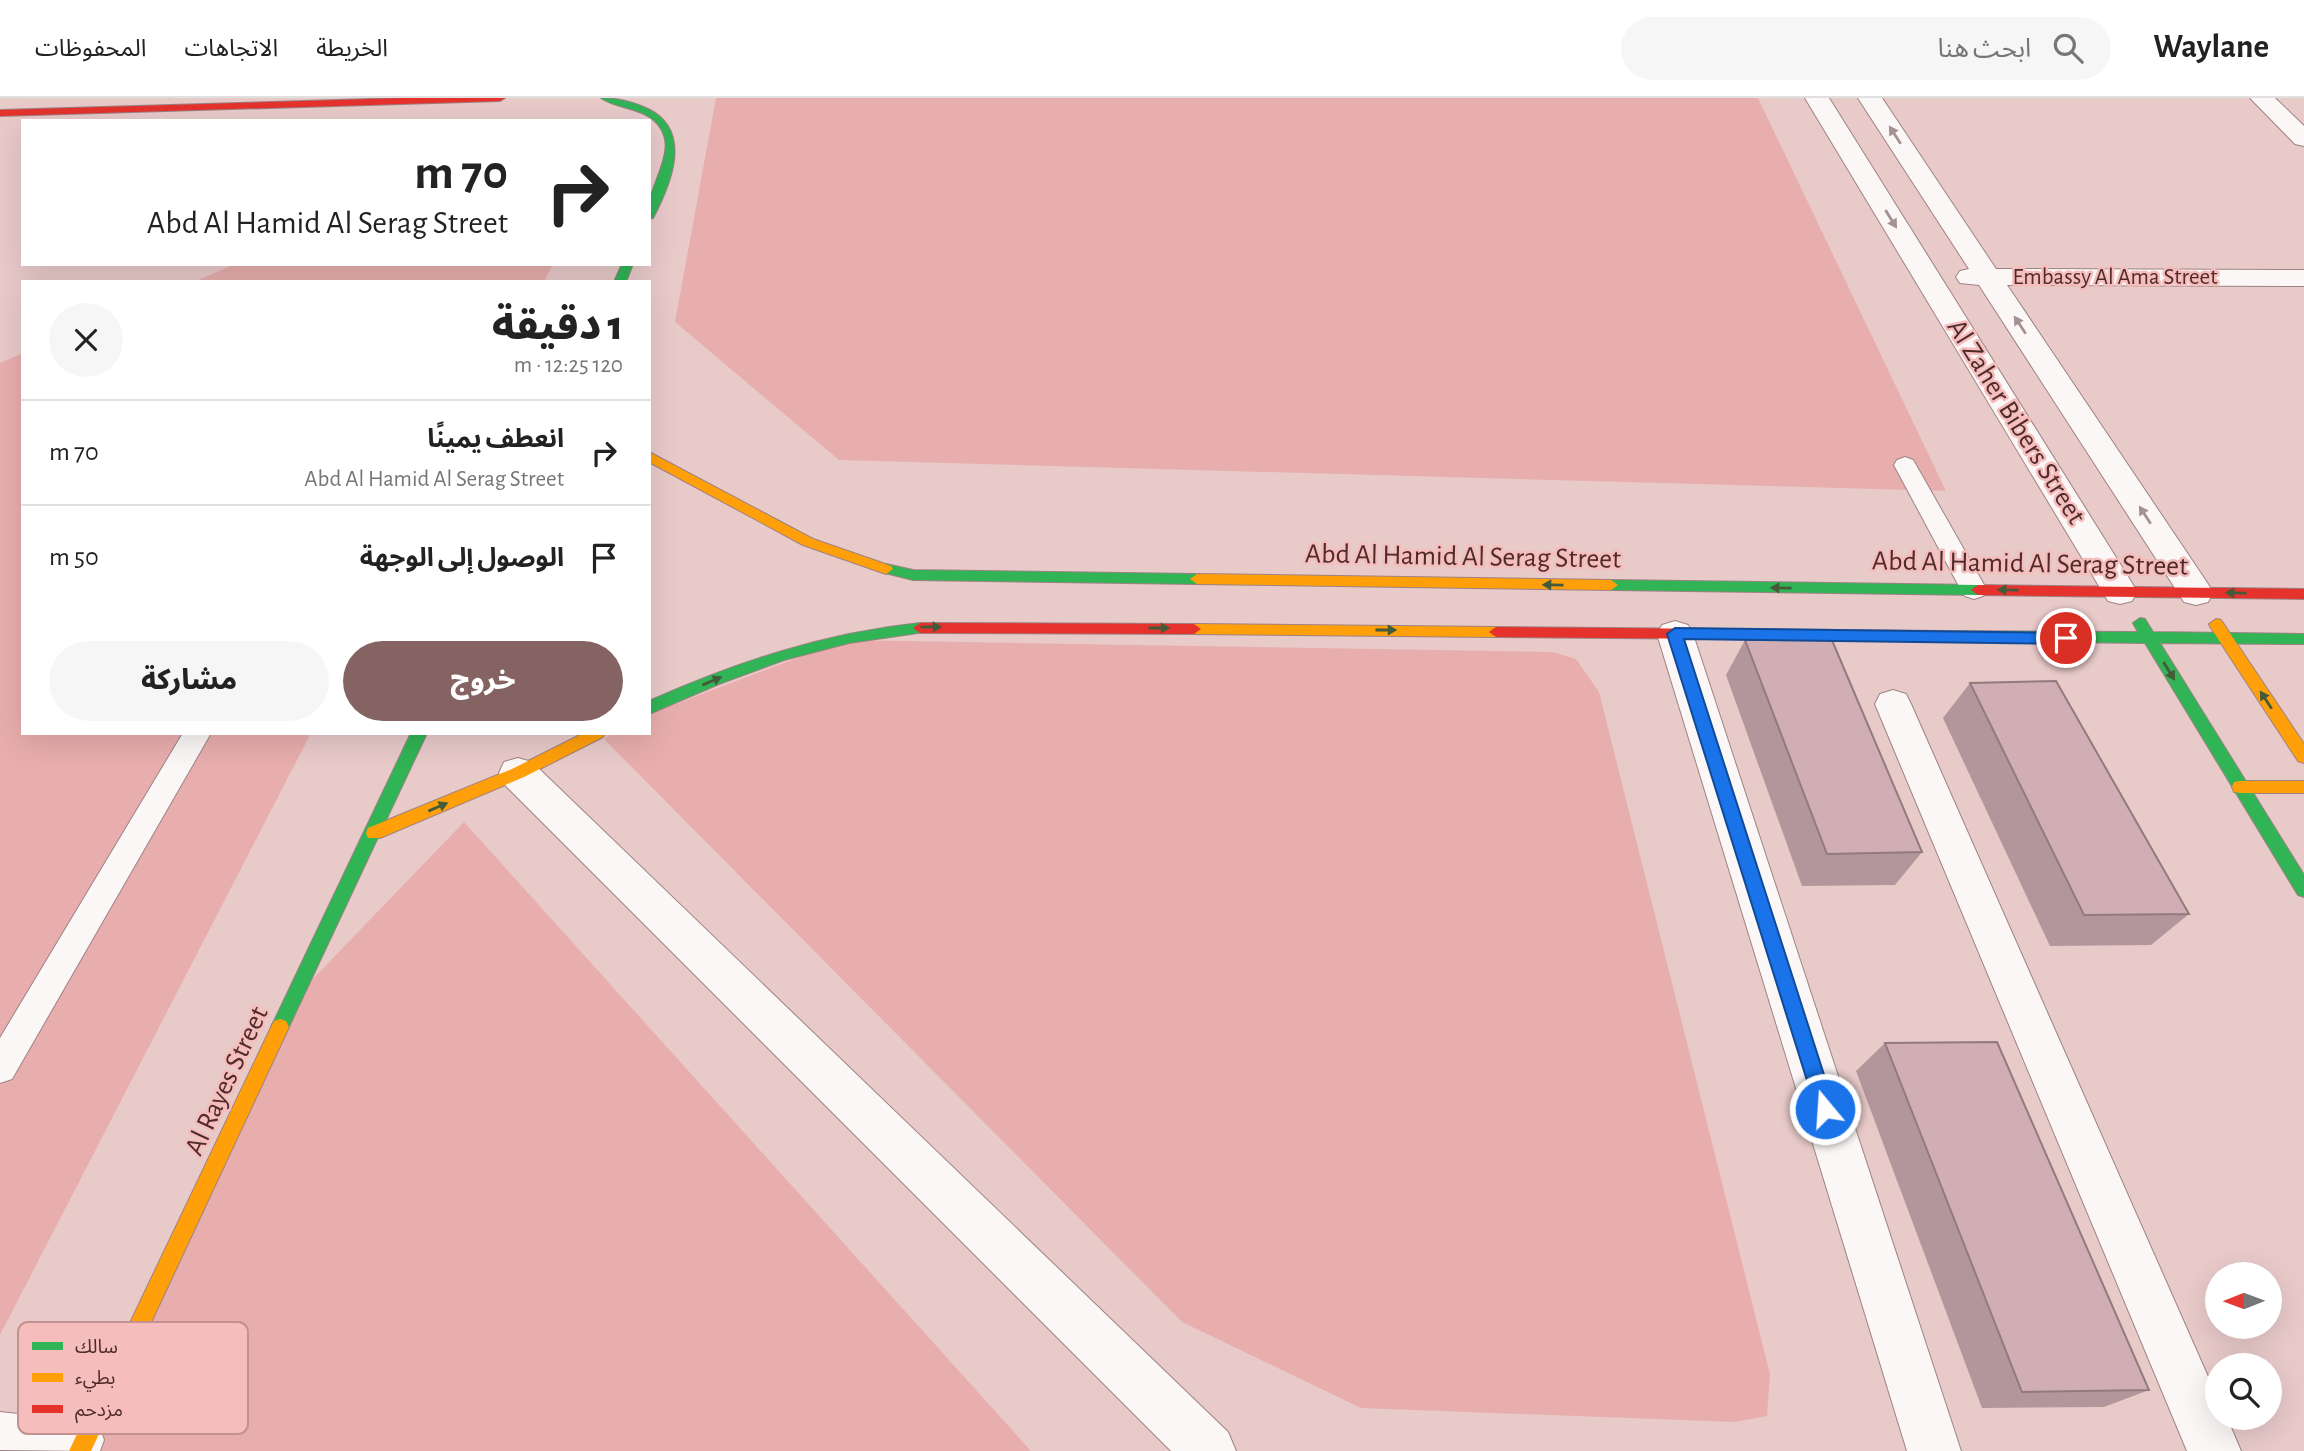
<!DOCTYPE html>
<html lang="ar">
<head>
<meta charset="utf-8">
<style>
	:root { --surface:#fff; --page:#f6f6f6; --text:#222; --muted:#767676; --line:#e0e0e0; --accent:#856362 }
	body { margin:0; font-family:"Alegreya Sans","Noto Sans Arabic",sans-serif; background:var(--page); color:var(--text); direction:rtl; height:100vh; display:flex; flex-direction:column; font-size:26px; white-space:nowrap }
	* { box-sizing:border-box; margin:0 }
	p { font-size:23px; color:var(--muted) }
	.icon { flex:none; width:38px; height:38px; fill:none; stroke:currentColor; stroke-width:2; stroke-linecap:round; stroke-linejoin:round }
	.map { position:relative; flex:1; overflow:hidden; direction:ltr }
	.drawer { position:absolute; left:21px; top:182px; width:630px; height:455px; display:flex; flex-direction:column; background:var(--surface); border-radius:0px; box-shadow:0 7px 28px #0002; direction:rtl }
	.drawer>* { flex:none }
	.banner { position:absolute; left:21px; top:21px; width:630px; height:147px; border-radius:0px; box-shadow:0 7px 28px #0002; direction:rtl; background:#fff; color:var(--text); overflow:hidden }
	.needle { width:46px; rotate:269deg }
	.tools { position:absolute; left:2205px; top:1164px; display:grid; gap:14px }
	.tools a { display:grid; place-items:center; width:77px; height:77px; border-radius:50%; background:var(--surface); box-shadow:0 7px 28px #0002; font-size:35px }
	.pin { position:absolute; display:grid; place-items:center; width:60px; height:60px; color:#fff; margin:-30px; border:4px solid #fff; border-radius:50%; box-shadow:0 2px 7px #0007 }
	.me { position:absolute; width:77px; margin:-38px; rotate:342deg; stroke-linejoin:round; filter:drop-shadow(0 0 5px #0008) }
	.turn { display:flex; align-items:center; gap:24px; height:147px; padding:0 28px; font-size:32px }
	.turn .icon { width:91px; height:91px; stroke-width:2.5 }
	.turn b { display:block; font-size:49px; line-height:60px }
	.round { display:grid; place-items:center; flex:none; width:74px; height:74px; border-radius:37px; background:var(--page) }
	.overview { display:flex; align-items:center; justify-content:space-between; height:119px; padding:0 28px }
	h1 { font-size:42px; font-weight:800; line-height:52px }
	.button { display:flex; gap:14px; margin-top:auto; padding:14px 28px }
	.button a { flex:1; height:80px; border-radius:42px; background:var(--accent); color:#fff; font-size:28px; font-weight:800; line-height:80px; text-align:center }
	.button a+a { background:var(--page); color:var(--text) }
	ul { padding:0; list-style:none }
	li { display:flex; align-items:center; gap:21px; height:105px; padding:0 28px; border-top:2px solid var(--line) }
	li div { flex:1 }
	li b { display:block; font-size:26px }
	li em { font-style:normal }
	header { display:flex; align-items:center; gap:42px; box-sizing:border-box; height:98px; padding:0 35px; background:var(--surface); border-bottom:2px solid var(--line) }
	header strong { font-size:33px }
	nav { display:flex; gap:38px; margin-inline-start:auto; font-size:24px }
	.search { width:490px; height:63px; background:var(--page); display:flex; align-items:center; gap:18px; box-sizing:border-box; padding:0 24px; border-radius:38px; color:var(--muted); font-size:26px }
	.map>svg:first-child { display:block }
	.green { fill:#e8aead }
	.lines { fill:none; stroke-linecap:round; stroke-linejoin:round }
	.lane-casing { stroke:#9e8283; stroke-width:2 }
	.street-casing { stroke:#9e8283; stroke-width:2 }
	.fast-casing { stroke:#9e8283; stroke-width:2 }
	.slow-casing { stroke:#9e8283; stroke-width:2 }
	.jam-casing { stroke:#9e8283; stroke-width:2 }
	.lane { fill:#fcf7f7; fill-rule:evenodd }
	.street { fill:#fcf7f7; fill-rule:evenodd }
	.fast { fill:#30b455; fill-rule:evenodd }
	.slow { fill:#ff9f0a; fill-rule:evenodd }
	.jam { fill:#e5322d; fill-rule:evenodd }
	.wall { fill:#b3969b }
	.building { fill:#d0aeb4; stroke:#927a7e; stroke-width:2 }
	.oneway { fill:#a69191 }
	.oneway2 { fill:#445b3a }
	.route { fill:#1a73e8; stroke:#114b97; stroke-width:2 }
	.labels { text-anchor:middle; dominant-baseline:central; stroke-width:5; stroke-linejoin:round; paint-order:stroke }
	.far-street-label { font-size:23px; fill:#4f2b2b; stroke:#f5bdbc }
	.street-label { font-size:28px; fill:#4f2b2b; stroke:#f5bdbc }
	.key { fill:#f5bdbc; stroke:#c39190; stroke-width:2 }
	.key-label { font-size:19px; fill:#4f2b2b }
</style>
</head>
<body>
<header>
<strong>Waylane</strong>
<div class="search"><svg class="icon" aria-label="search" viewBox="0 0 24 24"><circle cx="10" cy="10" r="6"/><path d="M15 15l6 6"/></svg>ابحث هنا</div>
<nav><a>الخريطة</a><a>الاتجاهات</a><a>المحفوظات</a></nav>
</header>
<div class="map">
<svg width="2304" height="1353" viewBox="0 0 2304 1353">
	<rect width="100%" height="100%" fill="#e8cac9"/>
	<g class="green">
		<polygon points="716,0 1758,0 1946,393 839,362 675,224"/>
		<polygon points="235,166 553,166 544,184 194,184"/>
		<polygon points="23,255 23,635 311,635 0,1237 0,265"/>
		<polygon points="845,542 1553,554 1576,561 1599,594 1770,1276 1767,1318 1735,1324 1361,1310 1182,1224 604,641 613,635 649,635 649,616"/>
		<polygon points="464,724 1031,1353 78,1353 283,912"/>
	</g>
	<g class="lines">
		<defs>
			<g id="lane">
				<polygon points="1905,359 1913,362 1916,367 1987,492 1983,498 1974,501 1965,498 1961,492 1894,367 1897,362"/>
				<polygon points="183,635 211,635 12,981 0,985 0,940"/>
				<polygon points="0,1314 85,1323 99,1328 104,1342 100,1353 0,1352"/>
			</g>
			<g id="street">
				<polygon points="1805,0 1829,0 2132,485 2137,494 2132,503 2120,506 2108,503"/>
				<polygon points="1858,0 1882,0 1996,171 2304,172 2304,188 2007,187 2208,486 2213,495 2208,504 2196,507 2184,504 1979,187 1960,185 1956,179 1960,173 1969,171"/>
				<polygon points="2250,0 2275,0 2304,28 2304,48 2295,46"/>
				<polygon points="1675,523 1688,527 1693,536 1961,1353 1907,1353 1657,536 1662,527"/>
				<polygon points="1893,592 1906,596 1911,606 2217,1299 2217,1320 2227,1320 2241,1353 2187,1353 1875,606 1880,596"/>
				<polygon points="518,660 532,664 1228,1334 1236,1353 1171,1353 504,686 499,675 504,664"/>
			</g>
			<g id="fast">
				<path d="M601,0C618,0 633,4 648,11C693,33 671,86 653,120L649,121C649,116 648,110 649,105C655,76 682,44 651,20C636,9 615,10 601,0Z"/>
				<polygon points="622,166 633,166 626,184 614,184"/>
				<polygon points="886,466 913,472 1197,476 1204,481 1197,486 913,482 881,474 879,471"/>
				<polygon points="1611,482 1978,487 1985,492 1978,497 1611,492 1604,487"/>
				<polygon points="2140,520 2145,521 2153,534 2304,536 2304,546 2160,545 2304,777 2304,799 2298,797 2145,545 1945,543 1938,538 1945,533 2138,534 2133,525"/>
				<path d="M920,525L925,526L927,530L925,534L849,545L784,562L719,586L649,616V603C737,564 824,535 920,525Z"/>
				<polygon points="411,635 427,635 286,935 280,937 274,935 271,929 274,923"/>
			</g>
			<g id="slow">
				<polygon points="649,354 813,441 891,468 893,471 886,476 803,447 649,364"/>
				<polygon points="1197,476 1611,482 1618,487 1611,492 1197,486 1190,481"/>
				<polygon points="2216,521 2221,522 2304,646 2304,665 2298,663 2211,530 2209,526"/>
				<polygon points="1194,526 1496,529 1503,534 1496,539 1194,536 1187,531"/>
				<polygon points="584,635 606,635 603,639 524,679 380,740 368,740 366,735 368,730 512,671"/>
				<polygon points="2240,683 2304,683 2304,695 2240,695 2234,694 2232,689 2234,684"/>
				<polygon points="280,921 286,923 289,929 91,1353 69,1353 274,923"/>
			</g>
			<g id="jam">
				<polygon points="404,0 505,0 500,3 0,18 0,12"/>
				<polygon points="1978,487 2304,491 2304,501 1978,497 1971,492"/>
				<polygon points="920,525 1194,526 1201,531 1194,536 920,535 913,530"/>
				<polygon points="1496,529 1945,533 1952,538 1945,543 1496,539 1489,534"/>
			</g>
		</defs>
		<use href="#lane" class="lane-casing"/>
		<use href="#street" class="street-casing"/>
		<use href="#fast" class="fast-casing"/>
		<use href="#slow" class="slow-casing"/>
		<use href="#jam" class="jam-casing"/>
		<use href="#lane" class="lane"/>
		<use href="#street" class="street"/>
		<use href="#fast" class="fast"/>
		<use href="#slow" class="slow"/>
		<use href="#jam" class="jam"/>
	</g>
	<g class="wall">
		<polygon points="1745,542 1922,754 1895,787 1802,788 1726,577"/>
		<polygon points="1970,585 2189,816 2151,847 2050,848 1943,620"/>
		<polygon points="1885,945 2149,1292 2104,1309 1982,1310 1856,973"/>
	</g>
	<g class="building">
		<polygon points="1831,540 1922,754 1827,756 1745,542"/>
		<polygon points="2056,583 2189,816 2084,817 1970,585"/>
		<polygon points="1997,944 2149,1292 2022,1294 1885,945"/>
	</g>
	<defs><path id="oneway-solid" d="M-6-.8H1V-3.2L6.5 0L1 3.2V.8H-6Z" transform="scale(1.75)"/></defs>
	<g class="oneway">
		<use href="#oneway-solid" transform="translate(1895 37) rotate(-123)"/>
		<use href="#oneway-solid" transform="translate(1891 121) rotate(58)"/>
		<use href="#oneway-solid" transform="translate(2020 227) rotate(-123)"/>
		<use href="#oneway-solid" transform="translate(2145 417) rotate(-123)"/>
	</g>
	<g class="oneway2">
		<use href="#oneway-solid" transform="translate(1553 487) rotate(-179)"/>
		<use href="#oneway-solid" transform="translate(1781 490) rotate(-179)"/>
		<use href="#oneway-solid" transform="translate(2008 492) rotate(-179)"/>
		<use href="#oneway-solid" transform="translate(2236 495) rotate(-179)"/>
		<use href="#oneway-solid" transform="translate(931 529) rotate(-1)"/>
		<use href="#oneway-solid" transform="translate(1159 530)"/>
		<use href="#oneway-solid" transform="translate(1386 532)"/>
		<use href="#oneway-solid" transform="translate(2169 573) rotate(58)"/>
		<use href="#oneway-solid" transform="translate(712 583) rotate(-23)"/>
		<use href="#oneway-solid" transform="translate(2266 602) rotate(-123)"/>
		<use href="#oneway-solid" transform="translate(438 709) rotate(-23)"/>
	</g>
	<polygon class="route" points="1675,530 2066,535 2073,540 2066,546 1684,541 1835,1011 1832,1017 1825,1020 1819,1017 1816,1011 1667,536"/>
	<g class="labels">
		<g class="far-street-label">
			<text x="2115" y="179">Embassy Al Ama Street</text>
		</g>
		<g class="street-label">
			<text transform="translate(2016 324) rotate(58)">Al Zaher Bibers Street</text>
			<text transform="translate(1463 459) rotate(1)">Abd Al Hamid Al Serag Street</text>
			<text transform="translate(2030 466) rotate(1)">Abd Al Hamid Al Serag Street</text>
			<text transform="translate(227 983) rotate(-65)">Al Rayes Street</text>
		</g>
	</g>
	<rect x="18" y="1224" width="230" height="112" rx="10" class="key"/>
	<rect x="32" y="1244" width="31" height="8" fill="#30b455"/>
	<rect x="32" y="1275" width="31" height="9" fill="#ff9f0a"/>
	<rect x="32" y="1307" width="31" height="8" fill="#e5322d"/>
	<g class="key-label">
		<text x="75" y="1255">سالك</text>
		<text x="75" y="1286">بطيء</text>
		<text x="75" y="1318">مزدحم</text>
	</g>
</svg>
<div class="tools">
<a><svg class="needle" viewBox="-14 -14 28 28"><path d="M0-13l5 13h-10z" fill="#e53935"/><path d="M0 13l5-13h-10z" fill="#767676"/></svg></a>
<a><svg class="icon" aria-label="search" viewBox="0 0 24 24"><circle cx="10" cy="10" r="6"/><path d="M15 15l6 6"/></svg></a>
</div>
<div class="pin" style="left:2066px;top:540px;background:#d93025"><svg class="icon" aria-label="arrive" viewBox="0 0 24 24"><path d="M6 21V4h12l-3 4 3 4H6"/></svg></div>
<svg class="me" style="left:1825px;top:1011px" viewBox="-20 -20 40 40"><circle r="17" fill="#1a73e8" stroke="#fff" stroke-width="3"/><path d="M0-11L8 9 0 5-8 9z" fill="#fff"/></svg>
<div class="banner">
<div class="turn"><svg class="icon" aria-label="right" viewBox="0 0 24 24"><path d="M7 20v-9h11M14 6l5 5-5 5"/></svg><div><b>70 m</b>Abd Al Hamid Al Serag Street</div></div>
</div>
<section class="drawer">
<div class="overview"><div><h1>1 دقيقة</h1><p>120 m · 12:25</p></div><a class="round"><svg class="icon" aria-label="close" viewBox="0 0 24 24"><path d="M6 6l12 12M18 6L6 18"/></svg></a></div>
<ul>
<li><svg class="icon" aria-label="right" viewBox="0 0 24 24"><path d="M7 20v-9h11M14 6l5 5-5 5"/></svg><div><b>انعطف يمينًا</b><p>Abd Al Hamid Al Serag Street</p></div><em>70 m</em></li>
<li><svg class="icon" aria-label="arrive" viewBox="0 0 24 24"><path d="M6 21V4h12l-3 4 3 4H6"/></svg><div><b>الوصول إلى الوجهة</b></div><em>50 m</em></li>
</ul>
<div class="button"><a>خروج</a><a>مشاركة</a></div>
</section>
</div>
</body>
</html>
